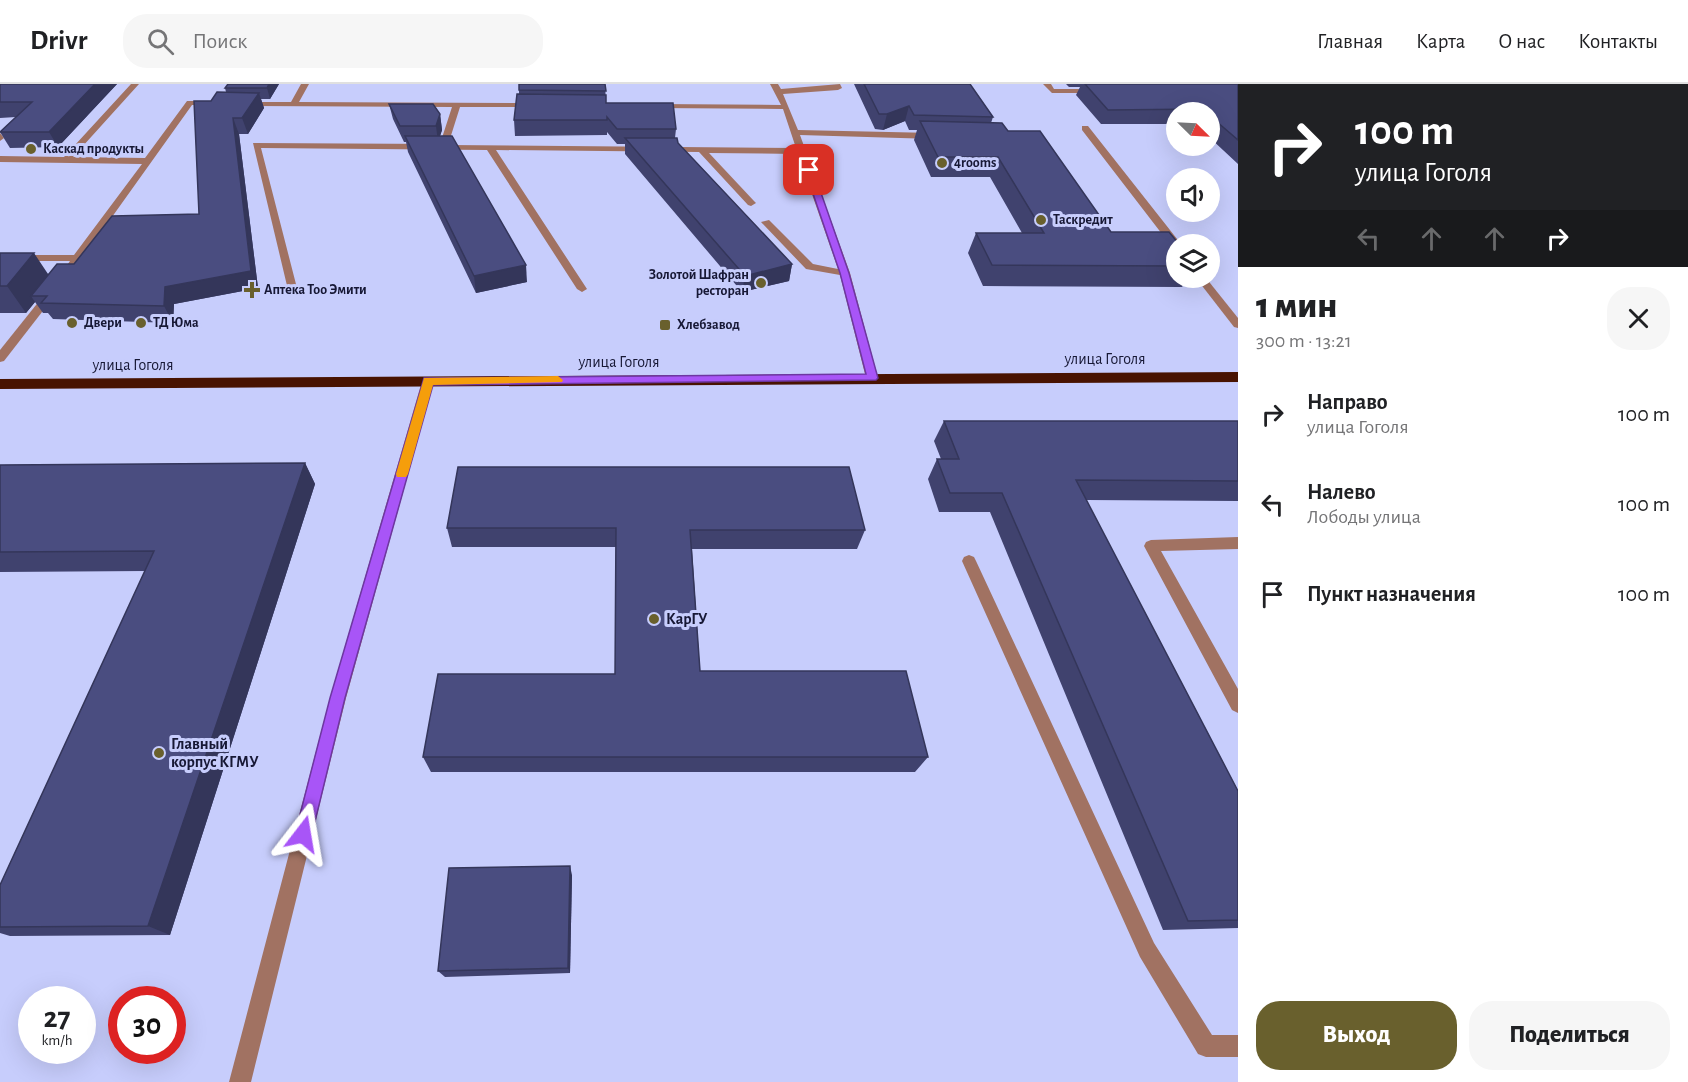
<!DOCTYPE html>
<html lang="ru">
<head>
<meta charset="utf-8">
<style>
	:root { --surface:#fff; --page:#f6f6f6; --text:#202124; --muted:#757577; --line:#e0e0e0; --accent:#69602d }
	body { margin:0; font-family:"Alegreya Sans",sans-serif; background:var(--page); color:var(--text); height:100vh; display:flex; flex-direction:column; font-size:22px; white-space:nowrap }
	* { box-sizing:border-box; margin:0 }
	p { font-size:20px; color:var(--muted) }
	.icon { flex:none; width:33px; height:33px; fill:none; stroke:currentColor; stroke-width:2; stroke-linecap:round; stroke-linejoin:round }
	.map { position:relative; flex:1; overflow:hidden }
	.drawer { display:flex; flex-direction:column; background:var(--surface); width:450px }
	.drawer>* { flex:none }
	.guide { background:#202124; color:#fff; overflow:hidden }
	.needle { width:39px; rotate:114deg }
	.controls { position:absolute; left:1166px; top:18px; display:grid; gap:12px }
	.controls a { display:grid; place-items:center; width:54px; height:54px; border-radius:50%; background:var(--surface); box-shadow:0 6px 24px #0002; font-size:30px }
	.speed { position:absolute; left:18px; top:902px; display:flex; gap:12px; font-size:30px; font-weight:700; text-align:center }
	.speed>* { display:grid; place-content:center; width:78px; height:78px; border-radius:50%; background:var(--surface); box-shadow:0 6px 24px #0002; line-height:1 }
	.speed small { font-size:15px; font-weight:400 }
	.speed .limit { border:9px solid #d22; background:#fff; color:#111 }
	.pin { position:absolute; display:grid; place-items:center; width:51px; height:51px; color:#fff; margin:-26px; border-radius:12px; box-shadow:0 3px 9px #0006 }
	.me { position:absolute; width:66px; margin:-33px; rotate:14deg; stroke-linejoin:round; filter:drop-shadow(0 0 4px #0008) }
	.turn { display:flex; align-items:center; gap:21px; height:126px; padding:0 18px; font-size:27px }
	.turn .icon { width:78px; height:78px; stroke-width:2.5 }
	.turn b { display:block; font-size:42px; line-height:51px }
	.lanes { display:flex; align-items:center; height:57px; padding:0 18px; background:#0003; justify-content:center; gap:30px; direction:ltr }
	.lanes .off { opacity:.35 }
	.round { display:grid; place-items:center; flex:none; width:63px; height:63px; border-radius:24px; background:var(--page) }
	.head { display:flex; align-items:center; justify-content:space-between; height:102px; padding:0 18px }
	h1 { font-size:36px; font-weight:800; line-height:45px }
	.button { display:flex; gap:12px; margin-top:auto; padding:12px 18px }
	.button a { flex:1; height:69px; border-radius:24px; background:var(--accent); color:#fff; font-size:24px; font-weight:800; line-height:69px; text-align:center }
	.button a+a { background:var(--page); color:var(--text) }
	ul { padding:0; list-style:none }
	li { display:flex; align-items:center; gap:18px; height:90px; padding:0 18px }
	li div { flex:1 }
	li b { display:block; font-size:22px }
	li em { font-style:normal }
	header { display:flex; align-items:center; gap:36px; box-sizing:border-box; height:84px; padding:0 30px; background:var(--surface); border-bottom:2px solid var(--line) }
	header strong { font-size:28px }
	nav { display:flex; gap:33px; margin-inline-start:auto; font-size:21px }
	.search { width:420px; height:54px; background:var(--page); display:flex; align-items:center; gap:15px; box-sizing:border-box; padding:0 21px; border-radius:24px; color:var(--muted); font-size:22px }
	main { display:flex; flex:1; min-height:0 }
	.map>svg:first-child { display:block }
	.lines { fill:none; stroke-linecap:round; stroke-linejoin:round }
	.minor { fill:#a17262; fill-rule:evenodd }
	.highway { fill:#481301; fill-rule:evenodd }
	.wall { fill:#40426e }
	.shaded-wall { fill:#34365a }
	.building { fill:#4a4d80; stroke:#34365a; stroke-width:1.5 }
	.route { fill:#a855f7; stroke:#6d37a1; stroke-width:1.5 }
	.slow { fill:#f59e0b }
	.poi-dot { fill:#69602d; stroke:#c7cdfc; stroke-width:2 }
	.labels { text-anchor:middle; dominant-baseline:central; stroke-width:6; stroke-linejoin:round; paint-order:stroke }
	.far-poi-label { font-size:14px; font-weight:bold; fill:#171835; stroke:#c7cdfc; text-anchor:start }
	.street-label { font-size:16px; fill:#171835; stroke:#c7cdfc }
	.poi-label { font-size:16px; font-weight:bold; fill:#171835; stroke:#c7cdfc; text-anchor:start }
</style>
</head>
<body>
<header>
<strong>Drivr</strong>
<div class="search"><svg class="icon" aria-label="search" viewBox="0 0 24 24"><circle cx="10" cy="10" r="6"/><path d="M15 15l6 6"/></svg>Поиск</div>
<nav><a>Главная</a><a>Карта</a><a>О нас</a><a>Контакты</a></nav>
</header>
<main>
<div class="map">
<svg width="1238" height="998" viewBox="0 0 1238 998">
	<rect width="100%" height="100%" fill="#c7cdfc"/>
	<g class="lines">
		<g class="minor">
			<polygon points="131,0 139,0 73,73 145,74 187,17 213,17 217,19 213,21 192,21 72,189 63,187 70,177 0,177 0,171 74,171 142,80 0,78 0,72 64,73"/>
			<polygon points="301,0 309,0 299,18 534,19 538,21 534,23 460,23 448,61 796,64 783,25 654,24 650,22 654,20 781,21 770,0 778,0 781,5 840,0 842,4 838,6 783,10 798,46 934,49 938,52 934,55 800,51 850,189 878,294 872,298 866,294 840,191 806,185 761,138 769,136 813,180 838,185 798,70 709,69 754,117 756,119 751,122 748,121 699,68 496,66 587,205 582,208 577,205 487,66 261,64 298,208 297,210 289,210 253,59 440,60 452,23 243,22 239,20 243,18 291,18"/>
			<polygon points="1043,0 1051,0 1054,5 1098,5 1102,7 1098,9 1052,9"/>
			<polygon points="1082,42 1088,42 1181,160 1176,160 1176,164 1172,163 1082,46"/>
			<polygon points="0,49 4,54 0,57"/>
			<polygon points="1196,194 1206,194 1238,234 1238,244 1234,243"/>
			<polygon points="52,205 57,208 56,210 4,277 0,278 0,266 48,206"/>
			<polygon points="428,293 434,297 346,614 251,998 229,998 330,614 422,297"/>
			<polygon points="1238,453 1238,465 1161,467 1238,605 1238,629 1232,626 1144,462 1146,458 1151,456"/>
			<polygon points="969,471 974,473 976,477 1154,859 1212,951 1238,951 1238,973 1206,973 1198,970 1140,873 962,477 964,473"/>
		</g>
		<polygon class="highway" points="1238,288 1238,298 0,305 0,295"/>
	</g>
	<g class="wall">
		<polygon points="0,0 117,0 58,63 10,64 0,48 16,33 0,34"/>
		<polygon points="279,0 270,15 261,15 264,24 248,50 239,50 258,204 174,220 173,239 53,235 48,229 43,229 35,218 26,229 0,229 0,169 48,190 74,180 199,130 211,17 226,8 225,4"/>
		<polygon points="605,0 606,19 676,45 675,54 678,59 792,180 789,197 742,208 625,70 625,60 617,60 607,48 607,51 515,52 514,36 519,10 519,6"/>
		<polygon points="854,0 970,0 993,33 991,39 1008,47 1111,148 1176,160 1176,194 1188,194 1182,203 983,202 968,169 976,149 1022,149 990,93 931,93 914,56 917,46 909,46 905,37 883,46 875,45"/>
		<polygon points="1066,0 1238,0 1238,80 1209,53 1209,28 1176,28 1176,40 1101,40 1076,11 1080,3 1069,3"/>
		<polygon points="389,20 440,30 442,46 440,52 527,198 476,209 408,68 406,58 404,58 393,35"/>
		<polygon points="944,337 1238,337 1238,417 1086,416 1238,707 1238,844 1163,846 990,428 939,428 928,395 937,375 941,375 934,357"/>
		<polygon points="305,379 315,400 170,851 10,852 0,849 0,801 145,487 0,488 0,381"/>
		<polygon points="458,383 865,446 857,465 692,465 700,587 928,673 915,688 431,688 423,673 615,590 616,463 452,463 447,444"/>
		<polygon points="572,791 570,889 445,893 438,887"/>
	</g>
	<g class="shaded-wall">
		<polygon points="95,0 117,0 58,63 49,48"/>
		<polygon points="269,0 279,0 270,15 267,4"/>
		<polygon points="259,9 264,24 248,50 242,34"/>
		<polygon points="909,22 905,37 883,46 887,30"/>
		<polygon points="440,30 442,46 438,58 436,42"/>
		<polygon points="233,34 239,50 258,204 174,220 173,239 164,222 165,203 251,187"/>
		<polygon points="34,169 52,196 31,212 35,218 26,229 7,202"/>
		<polygon points="792,180 789,197 742,208 745,192"/>
		<polygon points="526,181 527,198 476,209 474,192"/>
		<polygon points="305,379 315,400 170,851 148,842"/>
		<polygon points="570,782 572,791 570,889 568,884"/>
	</g>
	<g class="building">
		<polygon points="0,0 95,0 49,48 0,48 32,18 0,18"/>
		<polygon points="228,0 269,0 267,4 225,4"/>
		<polygon points="519,0 605,0 606,7 519,6"/>
		<polygon points="864,0 970,0 993,33 914,31 909,22 887,30 879,30"/>
		<polygon points="1085,0 1238,0 1238,56 1209,31 1209,28 1206,28 1203,25 1108,26"/>
		<polygon points="217,8 259,9 242,34 233,34 251,187 165,203 164,222 41,219 47,212 31,212 57,180 74,180 112,132 199,130 194,17 211,17"/>
		<polygon points="517,10 606,11 606,19 673,19 676,45 617,45 607,33 607,36 514,36"/>
		<polygon points="389,20 433,20 440,30 436,42 400,42"/>
		<polygon points="920,37 1002,39 1008,47 1040,47 1111,148 1169,148 1179,160 1176,160 1176,182 992,181 976,149 1044,149 998,73 938,73"/>
		<polygon points="405,52 452,52 526,181 474,192"/>
		<polygon points="625,54 677,54 678,59 792,180 745,192"/>
		<polygon points="0,169 34,169 7,202 0,202"/>
		<polygon points="944,337 1238,337 1238,397 1076,396 1238,707 1238,836 1188,837 1002,409 950,409 937,375 959,375"/>
		<polygon points="305,379 148,842 0,843 0,801 154,467 0,468 0,381"/>
		<polygon points="458,383 849,383 865,446 690,446 700,587 906,587 928,673 423,673 438,590 615,590 616,444 447,444"/>
		<polygon points="570,782 568,884 438,887 449,784"/>
	</g>
	<polygon class="route" points="809,83 813,86 849,189 878,294 876,296 433,301 345,614 312,750 309,756 303,758 297,756 295,750 330,614 424,294 866,290 840,189 805,86"/>
	<polygon class="slow" points="558,292 563,296 562,298 433,301 408,390 406,393 397,393 396,390 424,294"/>
	<g class="poi-dot">
		<circle cx="31" cy="65" r="6"/>
		<circle cx="942" cy="79" r="6"/>
		<circle cx="1041" cy="136" r="6"/>
		<circle cx="761" cy="199" r="6"/>
		<path d="M249 197h6v6h6v6h-6v6h-6v-6h-6v-6h6z"/>
		<circle cx="72" cy="239" r="6"/>
		<circle cx="141" cy="239" r="6"/>
		<rect x="659" y="235" width="12" height="12" rx="3"/>
		<circle cx="654" cy="535" r="6"/>
		<circle cx="159" cy="669" r="6"/>
	</g>
	<g class="labels">
		<g class="far-poi-label">
			<text x="43" y="65">Каскад продукты</text>
			<text x="954" y="79">4rooms</text>
			<text x="1053" y="136">Таскредит</text>
			<text x="749" y="191" text-anchor="end">Золотой Шафран<tspan x="749" dy="16">ресторан</tspan></text>
			<text x="264" y="206">Аптека Тоо Эмити</text>
			<text x="84" y="239">Двери</text>
			<text x="153" y="239">ТД Юма</text>
			<text x="677" y="241">Хлебзавод</text>
		</g>
		<g class="street-label">
			<text x="1105" y="275">улица Гоголя</text>
			<text x="619" y="278">улица Гоголя</text>
			<text x="133" y="281">улица Гоголя</text>
		</g>
		<g class="poi-label">
			<text x="666" y="535">КарГУ</text>
			<text x="171" y="660">Главный<tspan x="171" dy="18">корпус КГМУ</tspan></text>
		</g>
	</g>
</svg>
<div class="controls">
<a><svg class="needle" viewBox="-14 -14 28 28"><path d="M0-13l5 13h-10z" fill="#e53935"/><path d="M0 13l5-13h-10z" fill="#757577"/></svg></a>
<a><svg class="icon" aria-label="sound" viewBox="0 0 24 24"><path d="M4 9h4l5-4v14l-5-4H4zM17 9q2 3 0 6"/></svg></a>
<a><svg class="icon" aria-label="layers" viewBox="0 0 24 24"><path d="M12 4l9 5-9 5-9-5zM3 14l9 5 9-5"/></svg></a>
</div>
<div class="speed"><div>27<small>km/h</small></div><div class="limit">30</div></div>
<div class="pin" style="left:809px;top:86px;background:#d93025"><svg class="icon" aria-label="arrive" viewBox="0 0 24 24"><path d="M6 21V4h12l-3 4 3 4H6"/></svg></div>
<svg class="me" style="left:303px;top:750px" viewBox="-20 -20 40 40"><path d="M0-17L14 15 0 8-14 15z" fill="#a855f7" stroke="#fff" stroke-width="4"/></svg>
</div>
<section class="drawer">
<div class="guide">
<div class="turn"><svg class="icon" aria-label="right" viewBox="0 0 24 24"><path d="M7 20v-9h11M14 6l5 5-5 5"/></svg><div><b>100 m</b>улица Гоголя</div></div>
<div class="lanes"><svg class="icon off" aria-label="left" viewBox="0 0 24 24"><path d="M17 20v-9H6M10 6l-5 5 5 5"/></svg><svg class="icon off" aria-label="ahead" viewBox="0 0 24 24"><path d="M12 20V5M6 11l6-6 6 6"/></svg><svg class="icon off" aria-label="ahead" viewBox="0 0 24 24"><path d="M12 20V5M6 11l6-6 6 6"/></svg><svg class="icon" aria-label="right" viewBox="0 0 24 24"><path d="M7 20v-9h11M14 6l5 5-5 5"/></svg></div>
</div>
<div class="head"><div><h1>1 мин</h1><p>300 m · 13:21</p></div><a class="round"><svg class="icon" aria-label="close" viewBox="0 0 24 24"><path d="M6 6l12 12M18 6L6 18"/></svg></a></div>
<ul>
<li><svg class="icon" aria-label="right" viewBox="0 0 24 24"><path d="M7 20v-9h11M14 6l5 5-5 5"/></svg><div><b>Направо</b><p>улица Гоголя</p></div><em>100 m</em></li>
<li><svg class="icon" aria-label="left" viewBox="0 0 24 24"><path d="M17 20v-9H6M10 6l-5 5 5 5"/></svg><div><b>Налево</b><p>Лободы улица</p></div><em>100 m</em></li>
<li><svg class="icon" aria-label="arrive" viewBox="0 0 24 24"><path d="M6 21V4h12l-3 4 3 4H6"/></svg><div><b>Пункт назначения</b></div><em>100 m</em></li>
</ul>
<div class="button"><a>Выход</a><a>Поделиться</a></div>
</section>
</main>
</body>
</html>
